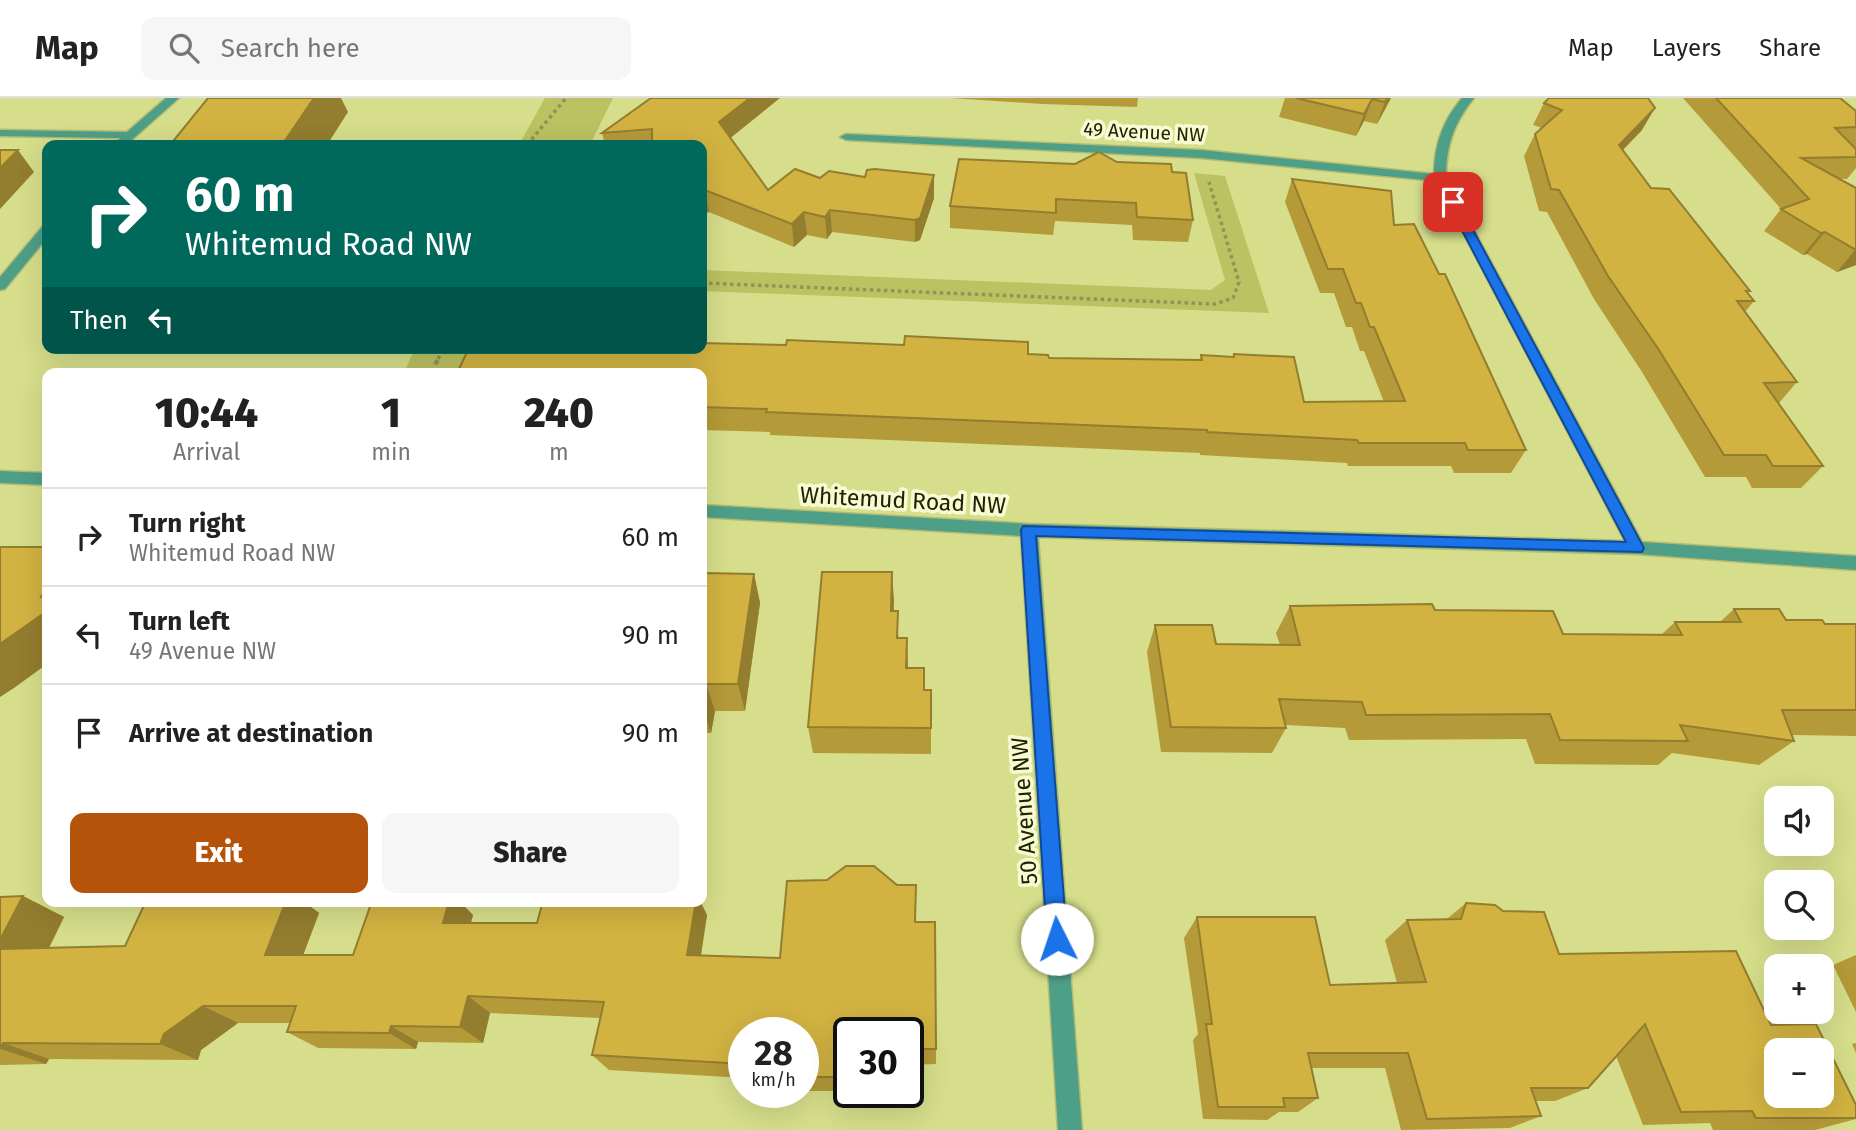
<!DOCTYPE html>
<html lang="en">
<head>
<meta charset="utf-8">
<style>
	:root { --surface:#fff; --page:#f6f6f6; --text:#222; --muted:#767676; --line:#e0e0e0; --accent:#b45309 }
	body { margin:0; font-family:"Fira Sans",sans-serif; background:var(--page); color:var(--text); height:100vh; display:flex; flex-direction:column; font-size:26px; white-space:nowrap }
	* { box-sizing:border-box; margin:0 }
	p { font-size:23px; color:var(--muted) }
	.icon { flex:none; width:38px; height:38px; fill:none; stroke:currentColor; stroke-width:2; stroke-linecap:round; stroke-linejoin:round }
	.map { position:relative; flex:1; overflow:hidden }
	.sheet { position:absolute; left:42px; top:270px; width:665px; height:539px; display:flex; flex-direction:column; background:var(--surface); border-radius:14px; box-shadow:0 7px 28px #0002 }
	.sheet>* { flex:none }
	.guide { position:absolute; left:42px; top:42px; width:665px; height:214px; border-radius:14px; box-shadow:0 7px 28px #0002; background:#00695c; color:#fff; overflow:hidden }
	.controls { position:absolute; left:1764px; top:688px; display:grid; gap:14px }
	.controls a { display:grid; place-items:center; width:70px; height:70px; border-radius:14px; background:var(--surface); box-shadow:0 7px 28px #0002; font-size:35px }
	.speed { position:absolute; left:728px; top:919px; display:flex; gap:14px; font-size:35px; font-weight:700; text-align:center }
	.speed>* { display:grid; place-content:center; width:91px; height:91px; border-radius:50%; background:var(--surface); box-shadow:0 7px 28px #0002; line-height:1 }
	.speed small { font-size:18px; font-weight:400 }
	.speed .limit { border:4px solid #111; border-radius:10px; background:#fff; color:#111 }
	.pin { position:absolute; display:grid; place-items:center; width:60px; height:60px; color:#fff; margin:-30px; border-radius:14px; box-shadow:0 4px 10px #0006 }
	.me { position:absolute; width:77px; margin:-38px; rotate:356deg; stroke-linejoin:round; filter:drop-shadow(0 0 5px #0008) }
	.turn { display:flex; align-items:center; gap:24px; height:147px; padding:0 28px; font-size:32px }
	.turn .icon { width:91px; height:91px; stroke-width:2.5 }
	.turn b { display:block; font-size:49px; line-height:60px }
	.then { display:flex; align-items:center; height:66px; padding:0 28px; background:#0003; gap:14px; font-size:26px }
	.eta { display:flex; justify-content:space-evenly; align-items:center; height:119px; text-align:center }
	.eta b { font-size:42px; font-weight:800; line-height:49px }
	.button { display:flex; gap:14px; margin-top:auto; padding:14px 28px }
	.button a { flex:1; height:80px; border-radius:14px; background:var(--accent); color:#fff; font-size:28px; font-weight:800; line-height:80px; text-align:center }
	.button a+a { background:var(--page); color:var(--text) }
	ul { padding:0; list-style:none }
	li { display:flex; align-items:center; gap:21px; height:98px; padding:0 28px; border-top:2px solid var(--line) }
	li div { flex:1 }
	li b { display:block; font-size:26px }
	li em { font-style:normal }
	header { display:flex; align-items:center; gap:42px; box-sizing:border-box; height:98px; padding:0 35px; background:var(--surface); border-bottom:2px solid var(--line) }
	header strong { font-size:33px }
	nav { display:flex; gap:38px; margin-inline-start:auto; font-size:24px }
	.search { width:490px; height:63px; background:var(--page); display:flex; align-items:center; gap:18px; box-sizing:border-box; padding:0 24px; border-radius:14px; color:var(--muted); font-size:26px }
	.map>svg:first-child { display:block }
	.green { fill:#bac262 }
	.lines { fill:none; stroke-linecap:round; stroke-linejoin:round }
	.street-casing { stroke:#b5bc72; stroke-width:3 }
	.path-far1 { stroke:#8f9555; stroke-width:3.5; stroke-dasharray:3.5 3.5; stroke-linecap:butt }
	.path { stroke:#8f9555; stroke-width:4.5; stroke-dasharray:5 5; stroke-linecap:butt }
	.street { fill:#4e9f88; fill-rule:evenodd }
	.wall { fill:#b59a39 }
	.shaded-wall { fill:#937d2e }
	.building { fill:#d2b342; stroke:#937d2e; stroke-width:2; fill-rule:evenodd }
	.route { fill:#1a73e8; stroke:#114b97; stroke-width:2 }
	.labels { text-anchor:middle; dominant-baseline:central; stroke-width:7; stroke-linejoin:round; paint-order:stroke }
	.far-street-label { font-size:19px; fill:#202201; stroke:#f6fbd3 }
	.street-label { font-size:23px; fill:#202201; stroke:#f6fbd3 }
</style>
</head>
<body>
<header>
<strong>Map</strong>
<div class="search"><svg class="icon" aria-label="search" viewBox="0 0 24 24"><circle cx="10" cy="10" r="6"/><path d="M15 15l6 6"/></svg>Search here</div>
<nav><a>Map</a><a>Layers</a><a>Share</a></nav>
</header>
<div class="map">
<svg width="1856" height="1032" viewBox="0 0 1856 1032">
	<rect width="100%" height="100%" fill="#d6de8b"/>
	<g class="green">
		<polygon points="545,0 613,0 590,47 519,47"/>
		<polygon points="1194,75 1225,78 1269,215 702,193 702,172 1211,192 1225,182"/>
		<polygon points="415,250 494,250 482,275 404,275"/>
	</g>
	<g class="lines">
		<defs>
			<g id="street">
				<polygon points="166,0 179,0 126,47 115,47 120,40 0,38 0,32 127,34"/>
				<path d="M1462,0H1474C1454,25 1446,48 1446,80L1642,444L1856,458V472L1637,456L1038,439L1082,1032H1058L1021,438L702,419V407L1029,426L1625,443L1436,83L1201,60L846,42L840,39L846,36L1201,52L1434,76C1434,47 1443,22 1462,0Z"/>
				<polygon points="47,128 47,140 5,191 0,192 0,179 42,129"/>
				<polygon points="0,373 47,375 47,387 0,385"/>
			</g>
		</defs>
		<use href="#street" class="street-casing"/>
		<g class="path-far1">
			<polyline points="527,47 566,0"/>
			<polyline points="702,185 1215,206 1233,200 1239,184 1209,84"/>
			<polyline points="438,261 444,250"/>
		</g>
		<polyline class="path" points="430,275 439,260"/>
		<use href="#street" class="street"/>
	</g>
	<g class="wall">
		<polygon points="651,0 731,40 768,92 820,80 934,77 934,100 920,142 915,144 832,134 827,141 807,137 794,149 709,114 702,116 702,47 605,47 602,35"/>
		<polygon points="951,0 1138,0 1137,9 1042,6"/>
		<polygon points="1285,0 1391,0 1377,26 1364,23 1356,38 1279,19"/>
		<polygon points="1683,0 1840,0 1856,13 1856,50 1855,50 1856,51 1856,70 1847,81 1840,81 1856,90 1856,167 1837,174 1807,156 1803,157 1764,133 1781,111"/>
		<polygon points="1544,5 1642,32 1623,52 1651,90 1750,193 1748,195 1754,203 1745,214 1797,284 1779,305 1823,368 1801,390 1752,390 1746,379 1705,379 1642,274 1594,201 1547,114 1539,113 1524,58 1535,36 1542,30 1533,27"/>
		<polygon points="1117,64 1172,74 1193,122 1188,144 1133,142 1132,127 1055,123 1053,137 950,130 950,108 1075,66"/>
		<polygon points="1292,81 1394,127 1526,352 1511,375 1454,375 1451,368 1348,368 1347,365 1200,357 1200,355 770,337 770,334 702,332 702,275 679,254 1028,256 1049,260 1200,262 1201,257 1233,259 1234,256 1304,304 1384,304 1364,253 1360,253 1352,229 1346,229 1334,195 1320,195 1285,104"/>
		<polygon points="892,474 893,513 899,540 908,570 924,592 931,592 931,656 813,655 808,629"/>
		<polygon points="702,475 754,476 760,505 745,613 715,613 711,635 702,635"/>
		<polygon points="1290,508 1435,512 1563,536 1661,537 1675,524 1720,524 1734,511 1786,522 1825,526 1856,526 1856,638 1792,637 1794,643 1759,667 1672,655 1658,667 1535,666 1526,641 1349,642 1345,630 1286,627 1286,630 1272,655 1161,654 1147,554 1155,527 1216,546 1280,547 1276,535"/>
		<polygon points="23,798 64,819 49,850 125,848 146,803 303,803 319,815 303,857 353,857 372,803 459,803 473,817 471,825 537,825 543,803 700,803 707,817 701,857 780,860 916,824 936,951 936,966 908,967 908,934 849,934 849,993 803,993 803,934 744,934 744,980 609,972 592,957 600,920 490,915 483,945 418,944 416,951 318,950 287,934 290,925 238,925 201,952 198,962 49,961 46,966 0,967 0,799"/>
		<polygon points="1466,805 1559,856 1771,927 1856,1007 1856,1021 1815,1032 1713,1032 1710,1025 1643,1027 1616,958 1588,990 1555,1003 1536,1003 1541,1018 1510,1030 1401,1032 1385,970 1312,970 1318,1000 1298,1014 1279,1014 1267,1022 1203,1021 1193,942 1198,936 1184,840 1197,819 1330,887 1397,885 1385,842 1407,822 1447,821"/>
		<polygon points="1856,857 1856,914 1833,867"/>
		<polygon points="1856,945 1856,955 1852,946"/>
	</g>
	<g class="shaded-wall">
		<polygon points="314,0 341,0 348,14 327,47 282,47"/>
		<polygon points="750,0 780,0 723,46 719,24"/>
		<polygon points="1387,0 1391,0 1377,26 1385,4"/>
		<polygon points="1372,1 1364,23 1356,38 1364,16"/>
		<polygon points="1655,10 1642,32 1606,69 1619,47"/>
		<polygon points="18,52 34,74 0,111 0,70"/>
		<polygon points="934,77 934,100 920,142 915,144 915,122"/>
		<polygon points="705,92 709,114 702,116 702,93"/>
		<polygon points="830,112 832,134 827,141 825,119"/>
		<polygon points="804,114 807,137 794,149 792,126"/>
		<polygon points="1825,134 1807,156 1803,157 1821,135"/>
		<polygon points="1855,152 1856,152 1856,167 1837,174"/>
		<polygon points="892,474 894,503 893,541 891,513"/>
		<polygon points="754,476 760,505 745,613 738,586"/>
		<polygon points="47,490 47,504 41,499"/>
		<polygon points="47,513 47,566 14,590 0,599 0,546"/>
		<polygon points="907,540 908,568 907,597 906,570"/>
		<polygon points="706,586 715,613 711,635 702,609"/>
		<polygon points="23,798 64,819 39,870 0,853 0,842"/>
		<polygon points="266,803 303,803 319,815 296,876 265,857"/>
		<polygon points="449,803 459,803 473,817 465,845 443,825"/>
		<polygon points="696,803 700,803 707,817 698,876 687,857"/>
		<polygon points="468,898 490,915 483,945 460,929"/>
		<polygon points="203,908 238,925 201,952 198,962 160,946 164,936"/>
		<polygon points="391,928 418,944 416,951 389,935"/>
		<polygon points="3,945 49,961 46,966 1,951"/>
	</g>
	<g class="building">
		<polygon points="208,0 314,0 282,47 170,47"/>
		<polygon points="651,0 750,0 719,24 768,92 795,71 820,80 829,73 865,79 867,72 875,71 934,77 920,120 915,122 830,112 825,119 804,114 792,126 705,92 702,93 702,47 652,47 652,31 602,35"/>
		<polygon points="1296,0 1387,0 1385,4 1372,1 1364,16"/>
		<polygon points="1549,0 1648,0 1655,10 1619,47 1651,90 1669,91 1750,193 1746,193 1754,203 1737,203 1797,284 1764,285 1823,368 1773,368 1766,357 1724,357 1659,252 1608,178 1559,92 1551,91 1535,36 1562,12 1544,5"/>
		<polygon points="1716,0 1840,0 1856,13 1856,29 1835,30 1856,51 1856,59 1801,60 1856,90 1856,152 1825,134 1821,135 1781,111 1809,101"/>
		<polygon points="0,52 18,52 0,70"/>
		<polygon points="1099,54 1117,64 1171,66 1172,74 1186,75 1193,122 1137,119 1136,105 1056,101 1056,115 950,108 959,61 1075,66"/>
		<polygon points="1292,81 1391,93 1394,127 1414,126 1439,176 1445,176 1526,352 1468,352 1465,345 1359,345 1357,342 1207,334 1207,332 766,314 767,311 702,309 702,275 457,275 469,250 578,250 679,254 680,250 702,250 702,245 786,247 787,242 904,247 905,238 1028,244 1028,256 1048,257 1049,260 1202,262 1201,257 1234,259 1234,256 1294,259 1304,304 1405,303 1374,229 1370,229 1361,205 1356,205 1343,171 1328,171"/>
		<polygon points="0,449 47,449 47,490 41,499 47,499 47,513 0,546"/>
		<polygon points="822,474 892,474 891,513 898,513 897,540 907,540 906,570 924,570 924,592 931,592 931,630 808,629"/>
		<polygon points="702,475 754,476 738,586 706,586 702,609"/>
		<polygon points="1432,506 1435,512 1553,513 1563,536 1682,537 1675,524 1741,524 1734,511 1779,511 1786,522 1822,522 1825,526 1856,526 1856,612 1782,612 1794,643 1680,627 1688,643 1560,642 1550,616 1366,617 1362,604 1279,601 1286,630 1171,629 1155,527 1212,527 1216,546 1300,547 1290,508"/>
		<polygon points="846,768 874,768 897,787 916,787 915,824 935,824 936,951 908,951 908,934 849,934 849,979 803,979 803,934 744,934 744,966 592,957 604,904 468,898 460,929 391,928 389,935 287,934 296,908 203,908 164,936 160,946 3,945 0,951 0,851 125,848 146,803 286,803 265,857 353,857 372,803 449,803 443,825 537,825 543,803 696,803 687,857 780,860 787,783 827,782"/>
		<polygon points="23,798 0,842 0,799"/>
		<path d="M1466,805L1495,807L1503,813L1544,814L1559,856L1736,853L1771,927L1816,926L1856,1007V1020H1756L1752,1013L1681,1014L1645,926L1588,990H1531L1541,1018L1427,1021L1408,955H1308L1318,1000H1283L1285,1009H1218L1206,926H1212L1197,819H1315L1330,887L1426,884L1407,822L1461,821ZM1776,952H1822V998H1776Z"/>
	</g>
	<polygon class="route" points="1453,101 1458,104 1644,450 1642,454 1036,438 1067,841 1064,848 1057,851 1050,848 1047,841 1021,432 1023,428 1626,444 1447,104"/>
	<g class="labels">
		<g class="far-street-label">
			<text transform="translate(1144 34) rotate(3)">49 Avenue NW</text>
		</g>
		<g class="street-label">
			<text transform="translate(903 402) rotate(3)">Whitemud Road NW</text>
			<text transform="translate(1024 713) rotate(-94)">50 Avenue NW</text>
		</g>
	</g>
</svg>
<div class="controls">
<a><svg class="icon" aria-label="sound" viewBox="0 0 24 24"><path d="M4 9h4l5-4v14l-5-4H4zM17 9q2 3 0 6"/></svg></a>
<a><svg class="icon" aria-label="search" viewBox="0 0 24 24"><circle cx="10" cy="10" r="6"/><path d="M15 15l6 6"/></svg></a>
<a>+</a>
<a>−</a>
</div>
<div class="speed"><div>28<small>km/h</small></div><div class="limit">30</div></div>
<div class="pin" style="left:1453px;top:104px;background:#d93025"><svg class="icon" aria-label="arrive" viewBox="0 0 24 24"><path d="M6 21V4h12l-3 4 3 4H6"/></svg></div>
<svg class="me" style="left:1057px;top:841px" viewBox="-20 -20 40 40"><circle r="19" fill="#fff"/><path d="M0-13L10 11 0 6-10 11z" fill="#1a73e8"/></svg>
<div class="guide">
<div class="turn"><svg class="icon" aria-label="right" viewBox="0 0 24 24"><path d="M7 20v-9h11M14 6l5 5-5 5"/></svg><div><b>60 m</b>Whitemud Road NW</div></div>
<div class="then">Then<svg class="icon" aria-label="left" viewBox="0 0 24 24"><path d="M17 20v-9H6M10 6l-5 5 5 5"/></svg></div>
</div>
<section class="sheet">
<div class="eta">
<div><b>10:44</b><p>Arrival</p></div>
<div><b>1</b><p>min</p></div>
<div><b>240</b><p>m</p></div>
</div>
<ul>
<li><svg class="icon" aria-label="right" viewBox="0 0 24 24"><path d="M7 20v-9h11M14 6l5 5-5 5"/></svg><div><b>Turn right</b><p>Whitemud Road NW</p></div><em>60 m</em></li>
<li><svg class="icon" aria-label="left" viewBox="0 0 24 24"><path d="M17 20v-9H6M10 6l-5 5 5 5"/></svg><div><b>Turn left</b><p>49 Avenue NW</p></div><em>90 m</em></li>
<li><svg class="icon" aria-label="arrive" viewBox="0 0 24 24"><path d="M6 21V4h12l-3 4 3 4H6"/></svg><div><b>Arrive at destination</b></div><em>90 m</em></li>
</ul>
<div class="button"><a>Exit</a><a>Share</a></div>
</section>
</div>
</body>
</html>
